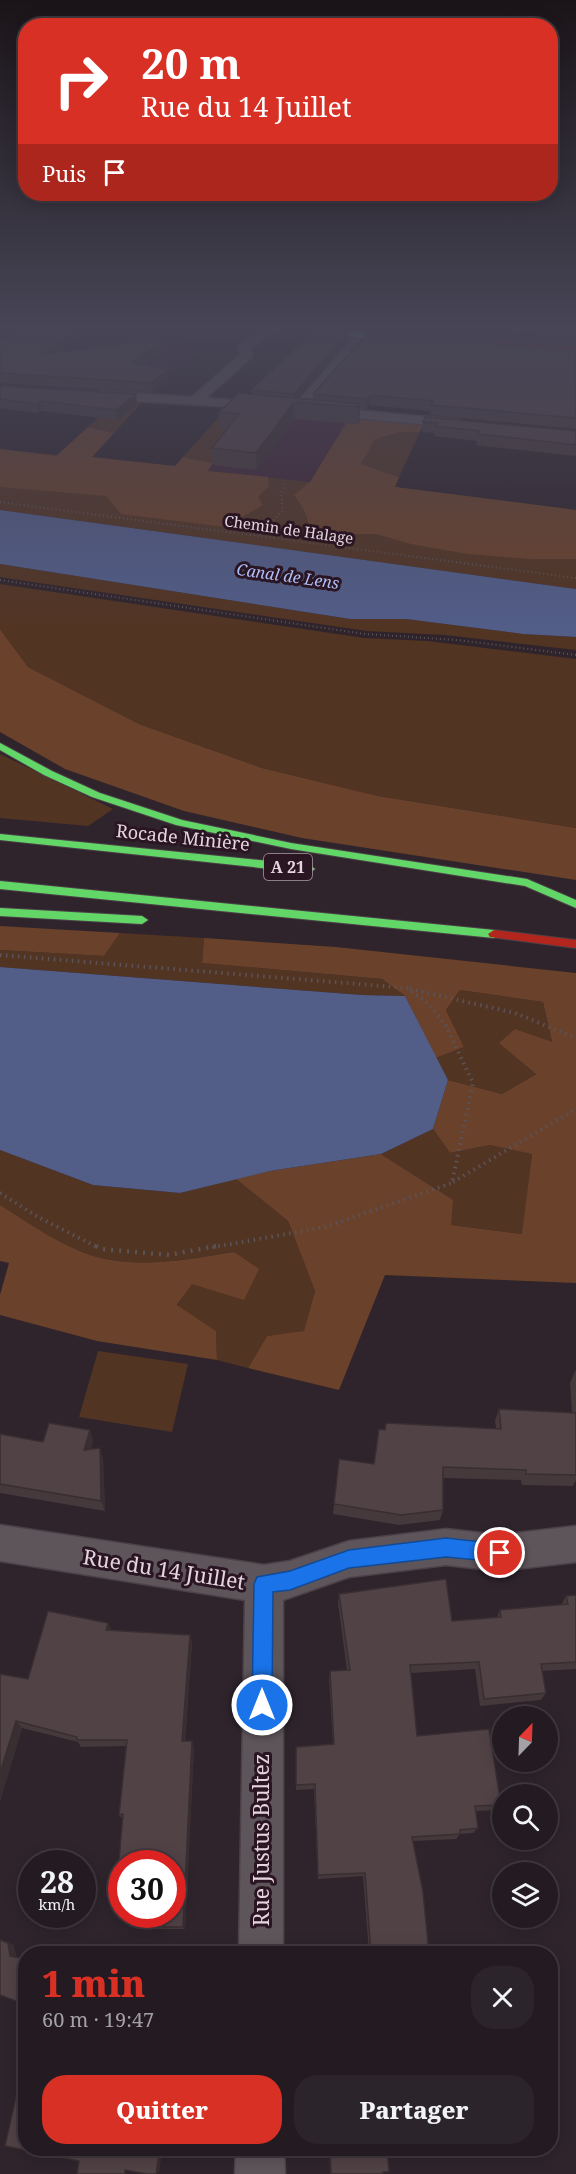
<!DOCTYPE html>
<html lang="fr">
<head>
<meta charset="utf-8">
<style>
	:root { --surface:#231b21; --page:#2b242a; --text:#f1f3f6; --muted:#a3a1a5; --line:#40393f; --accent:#d93025 }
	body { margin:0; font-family:"Noto Serif",serif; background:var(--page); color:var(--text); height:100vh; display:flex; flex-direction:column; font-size:22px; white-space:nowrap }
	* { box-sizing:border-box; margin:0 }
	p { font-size:20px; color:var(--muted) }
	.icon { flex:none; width:33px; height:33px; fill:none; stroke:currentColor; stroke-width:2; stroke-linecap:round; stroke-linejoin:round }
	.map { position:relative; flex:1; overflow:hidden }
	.drawer { position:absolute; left:18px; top:1946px; width:540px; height:210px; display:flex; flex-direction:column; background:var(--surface); border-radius:24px; box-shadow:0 3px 15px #0003,0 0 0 2px var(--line) }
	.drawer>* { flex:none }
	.banner { position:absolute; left:18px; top:18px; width:540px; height:183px; border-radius:24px; box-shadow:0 3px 15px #0003,0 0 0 2px var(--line); background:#d93025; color:#fff; overflow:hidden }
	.needle { width:39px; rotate:23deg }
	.fabs { position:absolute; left:492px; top:1706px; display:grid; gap:12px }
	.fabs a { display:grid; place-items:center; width:66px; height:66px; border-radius:50%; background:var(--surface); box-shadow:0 3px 15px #0003,0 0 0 2px var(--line); font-size:30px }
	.speed { position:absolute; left:18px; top:1850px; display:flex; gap:12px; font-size:30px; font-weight:700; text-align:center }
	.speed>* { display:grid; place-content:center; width:78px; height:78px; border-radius:50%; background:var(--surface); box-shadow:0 3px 15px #0003,0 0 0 2px var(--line); line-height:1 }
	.speed small { font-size:15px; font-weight:400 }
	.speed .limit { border:9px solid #d22; background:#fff; color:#111 }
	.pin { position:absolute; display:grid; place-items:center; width:51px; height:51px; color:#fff; margin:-26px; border:3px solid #fff; border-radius:50%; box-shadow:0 2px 6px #0007 }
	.me { position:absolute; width:66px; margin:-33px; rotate:0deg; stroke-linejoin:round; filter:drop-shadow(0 0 4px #0008) }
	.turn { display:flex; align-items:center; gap:21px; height:126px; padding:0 24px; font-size:27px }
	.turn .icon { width:78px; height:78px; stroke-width:2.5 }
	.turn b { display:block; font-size:42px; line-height:51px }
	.then { display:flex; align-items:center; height:57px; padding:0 24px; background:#0003; gap:12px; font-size:22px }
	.round { display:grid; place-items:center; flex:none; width:63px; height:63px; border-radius:24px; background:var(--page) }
	.overview { display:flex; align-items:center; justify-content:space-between; height:102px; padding:0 24px }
	h1 { font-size:36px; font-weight:800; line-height:45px; color:var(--accent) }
	.action { display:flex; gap:12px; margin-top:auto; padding:12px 24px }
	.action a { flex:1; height:69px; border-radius:24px; background:var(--accent); color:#fff; font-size:24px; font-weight:800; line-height:69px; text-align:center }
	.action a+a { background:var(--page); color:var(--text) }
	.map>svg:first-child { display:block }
	.built { fill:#3f2536 }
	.green { fill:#523423 }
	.forest { fill:#6a412a }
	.water { fill:#525d88 }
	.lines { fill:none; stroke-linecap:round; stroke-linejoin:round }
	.street-casing { stroke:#4c4148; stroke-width:3 }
	.fast-casing { stroke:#4c4148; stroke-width:2 }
	.jam-casing { stroke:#4c4148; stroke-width:2 }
	.path-far2 { stroke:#5b5358; stroke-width:2; stroke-dasharray:1 3; stroke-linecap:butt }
	.path-far1 { stroke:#5b5358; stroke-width:4; stroke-dasharray:1.5 4.5; stroke-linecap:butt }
	.path { stroke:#5b5358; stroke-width:4.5; stroke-dasharray:2 6; stroke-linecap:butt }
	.street { fill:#5e555a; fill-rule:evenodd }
	.fast { fill:#63d668; fill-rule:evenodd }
	.jam { fill:#b3261e; fill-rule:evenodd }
	.wall { fill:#46393c }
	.shaded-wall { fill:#392e31 }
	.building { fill:#514246; stroke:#392e31; stroke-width:1.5 }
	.route { fill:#1a73e8; stroke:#114b97; stroke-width:1.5 }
	.labels { text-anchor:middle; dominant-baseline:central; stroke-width:6; stroke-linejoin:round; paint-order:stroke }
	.far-street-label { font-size:15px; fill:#e3d4dd; stroke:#2a1523 }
	.far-water-label { font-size:16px; font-style:italic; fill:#aebef8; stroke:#2a1523 }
	.shield { fill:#2a1523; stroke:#ac9ba5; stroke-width:1.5 }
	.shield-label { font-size:16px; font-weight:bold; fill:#e3d4dd }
	.street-label { font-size:18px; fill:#e3d4dd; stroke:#2a1523 }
	.near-street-label { font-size:21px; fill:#e3d4dd; stroke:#2a1523 }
</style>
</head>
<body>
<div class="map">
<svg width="576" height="2174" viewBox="0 0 576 2174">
	<rect width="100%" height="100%" fill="#2f242c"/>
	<g class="built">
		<polygon points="114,324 135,324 198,332 181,346 204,349 148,394 23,385"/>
		<polygon points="255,410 361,419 358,424 346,423 310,482 207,471"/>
	</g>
	<g class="green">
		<polygon points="118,400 142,402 114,433 88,427"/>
		<polygon points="227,408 255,410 213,463 183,457"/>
		<polygon points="401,432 420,432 399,477 361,464 374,439"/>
		<polygon points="0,449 310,482 394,487 576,510 576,589 0,510"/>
		<polygon points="0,564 350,619 406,619 523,634 576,637 576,650 445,635 367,631 12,579 0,577"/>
		<polygon points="0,584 364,638 427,641 576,659 576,828 378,796 262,768 139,724 28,667 0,629"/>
		<polygon points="0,754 113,809 88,826 0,818"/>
		<polygon points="120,933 204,938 202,963 382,979 405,996 362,995 0,967 0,950 104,956"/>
		<polygon points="460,990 543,1002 552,1043 500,1043 537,1073 502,1094 448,1080 436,1058 464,1047 446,1010"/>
		<polygon points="433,1129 450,1153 490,1145 532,1153 523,1234 451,1225 436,1189 381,1154"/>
		<path d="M0,1150L93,1185L180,1193L236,1179L288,1221L315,1291L304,1332L267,1336L248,1368L217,1360L216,1331L177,1306L191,1284L234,1252C189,1259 141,1269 97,1257C62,1247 31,1224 0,1205Z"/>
		<polygon points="98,1351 188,1364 172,1432 79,1417"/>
	</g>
	<g class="forest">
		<path d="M361,419L423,425L420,432H401L375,439L361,464L399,477L395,487L576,510V559H529L467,554L411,544L376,534H341L326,538L308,537C311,519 304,509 294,495L310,482L346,423L357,424Z"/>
		<polygon points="88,427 114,433 92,457 175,466 183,457 213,463 208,471 268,477 269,486 258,497 263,505 225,527 121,514 106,496 0,487 0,449 56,456"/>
		<polygon points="0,629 28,667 139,724 262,768 378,796 576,828 576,880 302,838 184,811 65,769 0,732"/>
		<polygon points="0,926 120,933 104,956 0,950"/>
		<polygon points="204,938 336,947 576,973 576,1283 385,1275 339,1390 248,1368 267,1336 304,1331 315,1291 288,1221 236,1179 270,1171 381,1154 453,1200 451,1225 522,1234 532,1154 490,1145 450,1153 433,1129 448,1080 502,1094 536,1074 499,1043 515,1029 552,1042 543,1002 460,990 446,1010 464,1047 436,1058 405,996 382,979 202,963"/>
		<path d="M0,1205C31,1224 62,1247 97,1257C142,1269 189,1259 234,1252L259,1269L244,1300L192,1284L177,1305L216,1331L217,1360L97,1341L0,1315V1295L9,1263L0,1261Z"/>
	</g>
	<g class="water">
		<polygon points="0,510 576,589 576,637 523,634 406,619 350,619 0,564"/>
		<polygon points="0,967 362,995 405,996 448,1080 433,1129 381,1154 270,1171 180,1193 93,1185 0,1150"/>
	</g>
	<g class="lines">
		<defs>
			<g id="street">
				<polygon points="271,324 286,324 250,349 253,355 251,358 206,398 265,402 272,406 270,409 100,399 94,395 100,391 192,397 241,354 238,348 240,345"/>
				<polygon points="365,333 369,335 369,339 361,344 304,412 294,412 292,409 294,406 353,338"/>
				<polygon points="324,407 459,420 466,424 459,428 319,414 317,411 319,408"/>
				<polygon points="0,1525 264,1565 290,1561 349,1541 446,1529 500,1535 576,1526 576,1562 500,1571 446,1565 349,1577 283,1600 283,1953 239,1953 245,1600 0,1561"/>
				<polygon points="236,2148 284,2148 285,2174 235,2174"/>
			</g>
			<g id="fast">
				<polygon points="301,324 412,341 409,343 351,337"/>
				<polygon points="0,743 52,771 100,793 182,820 291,843 527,879 576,900 576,908 525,886 291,849 176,825 92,797 44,775 0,750"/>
				<polygon points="0,834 309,865 315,869 309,873 0,840"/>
				<polygon points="0,881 494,930 500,934 494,938 0,889"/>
				<polygon points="0,908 142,916 148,920 142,924 0,916"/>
			</g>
			<g id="jam">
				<polygon points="386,334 576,348 576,352 384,337"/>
				<polygon points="494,930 576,940 576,948 490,937 488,934"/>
			</g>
		</defs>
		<use href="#street" class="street-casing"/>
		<use href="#fast" class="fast-casing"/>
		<use href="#jam" class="jam-casing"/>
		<g class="path-far2">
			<polyline points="0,502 576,578"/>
			<polyline points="260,535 283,510 281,495 285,484"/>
			<polyline points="0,580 365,634 457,640 576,655"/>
		</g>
		<g class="path-far1">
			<polyline points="0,955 407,988 430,1005 446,1026 473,1083 452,1183 325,1227 209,1248"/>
			<polyline points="410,989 515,1013 576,1038"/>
			<polyline points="453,1182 576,1109"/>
			<polyline points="0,1193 38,1217 99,1248"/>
		</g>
		<polyline class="path" points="96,1246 101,1249 169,1255 217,1246"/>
		<use href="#street" class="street"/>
		<use href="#fast" class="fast"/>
		<use href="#jam" class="jam"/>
	</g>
	<g class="wall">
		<polygon points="576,324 576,348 454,338 455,328"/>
		<polygon points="79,330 80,337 60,352 167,347 142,365 169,369 169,379 152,392 0,383 0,341"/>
		<polygon points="348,340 297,399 313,400 313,394 576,350 576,429 430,415 430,411 369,405 367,409 360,409 359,421 358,424 294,419 257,470 213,465 212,448 227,430 220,429 219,412 251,395 251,390"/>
		<polygon points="0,386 137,404 117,420 41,411 38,413 0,408"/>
		<polygon points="423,422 576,431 576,456 482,446 476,445 477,441 434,436 435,433 422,432"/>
		<polygon points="575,1371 576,1371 576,1480 573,1486 522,1485 521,1480 443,1478 443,1510 440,1520 399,1525 333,1514 334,1504 374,1464 496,1428 495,1421 499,1409 572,1413 570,1383"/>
		<polygon points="90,1430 93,1441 91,1449 103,1458 105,1511 0,1493 0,1434 43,1442"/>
		<polygon points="339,1594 452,1621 497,1617 500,1610 561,1605 566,1596 576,1595 576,1669 542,1671 546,1693 541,1700 480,1706 475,1669 411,1673 417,1736 501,1805 496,1810 476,1811 478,1828 473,1833 460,1834 456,1839 413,1841 429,1953 369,1953 363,1876 318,1879 314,1789 296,1790 296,1747 333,1744 329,1679 330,1671 347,1670 338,1603"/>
		<polygon points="108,1623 111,1631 190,1635 192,1643 185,1741 194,1748 185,1929 154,1929 139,1918 172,1914 122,1863 122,1898 120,1898 116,1895 123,1819 119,1815 127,1746 81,1747 78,1742 22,1728 0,1801 0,1674 28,1679"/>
		<polygon points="329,2148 387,2148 383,2174 330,2174"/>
	</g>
	<g class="shaded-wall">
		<polygon points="7,324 24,324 0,337 0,328"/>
		<polygon points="71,324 93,324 79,330 80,337 45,364 43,354 66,326"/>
		<polygon points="348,331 348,340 294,402 294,419 257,470 256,453 294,402 294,394"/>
		<polygon points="167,338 167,347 137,370 133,362"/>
		<polygon points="169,369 169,379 152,392 151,383"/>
		<polygon points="136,394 137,404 117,420 116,410"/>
		<polygon points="370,395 369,405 367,409 367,399"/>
		<polygon points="40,401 41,411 38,413 37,404"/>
		<polygon points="360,404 359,421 358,424 358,407"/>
		<polygon points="90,1430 93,1441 88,1460 84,1450"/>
		<polygon points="100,1448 103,1458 105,1511 101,1501"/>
		<polygon points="108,1623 112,1631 106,1630"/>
		<polygon points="190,1635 192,1643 184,1747 182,1741"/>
		<polygon points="16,1721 22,1728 0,1801 0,1773"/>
		<polygon points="192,1741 194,1748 185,1929 183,1927"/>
		<polygon points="0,1939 14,1945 17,1958 10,1956"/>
		<polygon points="160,2148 163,2148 159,2172 156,2174"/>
	</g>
	<g class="building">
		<polygon points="0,324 7,324 0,328"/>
		<polygon points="31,324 71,324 66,326 79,328 43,354 167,338 133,362 136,362 134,364 169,369 151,383 0,373 0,341"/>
		<polygon points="458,324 576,324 576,338 455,328"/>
		<polygon points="320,325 348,331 294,394 251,390"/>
		<polygon points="367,334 576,350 576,418 431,405 433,401 370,395 367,399 313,394"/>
		<polygon points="0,386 136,394 116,410 40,401 37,404 0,399"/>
		<polygon points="239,393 360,404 358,407 294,402 256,453 212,448 239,414 219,412"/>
		<polygon points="425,417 576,431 576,445 478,434 479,431 435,426 437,423 423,422"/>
		<polygon points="499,1409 576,1413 576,1475 526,1474 526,1470 443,1467 443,1510 401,1515 334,1504 339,1459 374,1464 379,1429 385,1430 386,1423 501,1429"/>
		<polygon points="49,1423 90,1430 84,1450 100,1448 101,1501 0,1484 0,1434 43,1442"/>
		<polygon points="446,1579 452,1621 501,1617 500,1610 568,1604 566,1596 576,1595 576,1662 541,1664 546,1693 484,1699 479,1662 410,1665 417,1736 489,1729 501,1805 475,1806 478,1828 460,1830 460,1834 412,1837 423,1892 429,1953 371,1953 365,1873 318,1875 315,1784 296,1785 296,1747 334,1744 330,1671 350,1670 339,1594"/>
		<polygon points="48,1611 108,1623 106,1630 190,1635 182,1741 192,1741 183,1927 151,1927 139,1918 139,1914 172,1914 172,1863 122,1863 122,1895 116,1895 123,1814 119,1815 127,1740 77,1740 77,1737 16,1721 0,1773 0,1674 28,1679"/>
		<polygon points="0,1940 8,1943 10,1956 26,1959 26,2005 0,1995"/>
		<polygon points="23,2065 26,2066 26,2148 160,2148 156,2174 146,2174 125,2170 125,2174 77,2174 79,2161 5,2146"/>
		<polygon points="330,2148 387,2148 389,2172 383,2172 383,2174 331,2174"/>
	</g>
	<linearGradient id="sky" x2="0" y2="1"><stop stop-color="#1a1418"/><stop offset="0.52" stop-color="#474556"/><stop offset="1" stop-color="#474556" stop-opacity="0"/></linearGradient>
	<rect width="576" height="628" fill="url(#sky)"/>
	<polygon class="route" points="446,1538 500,1544 506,1546 509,1553 506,1559 500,1562 446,1557 349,1568 290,1590 273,1592 272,1705 269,1712 262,1715 255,1712 252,1705 254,1584 257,1577 290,1571 349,1550"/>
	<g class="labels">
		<g class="far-street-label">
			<text transform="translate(289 529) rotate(8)">Chemin de Halage</text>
		</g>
		<g class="far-water-label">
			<text transform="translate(288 576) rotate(8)">Canal de Lens</text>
		</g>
		<rect class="shield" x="264" y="854" width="48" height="26" rx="4.5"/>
		<g class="shield-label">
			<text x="288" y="867">A 21</text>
		</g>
		<g class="street-label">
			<text transform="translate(183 837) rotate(6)">Rocade Minière</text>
		</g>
		<g class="near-street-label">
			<text transform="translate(164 1569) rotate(9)">Rue du 14 Juillet</text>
			<text transform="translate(261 1840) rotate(-90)">Rue Justus Bultez</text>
		</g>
	</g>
</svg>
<div class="fabs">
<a><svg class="needle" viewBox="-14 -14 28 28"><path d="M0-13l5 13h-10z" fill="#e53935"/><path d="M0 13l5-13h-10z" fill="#a3a1a5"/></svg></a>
<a><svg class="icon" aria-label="search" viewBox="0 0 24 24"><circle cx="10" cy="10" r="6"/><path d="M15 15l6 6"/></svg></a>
<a><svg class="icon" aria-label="layers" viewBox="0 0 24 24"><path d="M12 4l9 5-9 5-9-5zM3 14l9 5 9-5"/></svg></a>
</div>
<div class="speed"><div>28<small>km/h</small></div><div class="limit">30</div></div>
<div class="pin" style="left:500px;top:1553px;background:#d93025"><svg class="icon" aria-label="arrive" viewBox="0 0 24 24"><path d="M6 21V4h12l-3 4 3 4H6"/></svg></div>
<svg class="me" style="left:262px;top:1705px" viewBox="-20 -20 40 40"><circle r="17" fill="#1a73e8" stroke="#fff" stroke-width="3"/><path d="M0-11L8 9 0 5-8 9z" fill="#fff"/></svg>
<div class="banner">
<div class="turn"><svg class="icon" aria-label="right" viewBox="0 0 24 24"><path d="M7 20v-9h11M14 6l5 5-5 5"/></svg><div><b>20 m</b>Rue du 14 Juillet</div></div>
<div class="then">Puis<svg class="icon" aria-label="arrive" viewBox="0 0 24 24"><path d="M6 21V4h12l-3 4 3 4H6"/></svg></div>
</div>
<section class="drawer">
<div class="overview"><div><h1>1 min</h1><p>60 m · 19:47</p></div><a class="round"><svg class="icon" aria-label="close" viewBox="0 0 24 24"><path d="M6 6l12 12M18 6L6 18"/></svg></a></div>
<div class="action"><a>Quitter</a><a>Partager</a></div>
</section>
</div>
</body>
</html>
